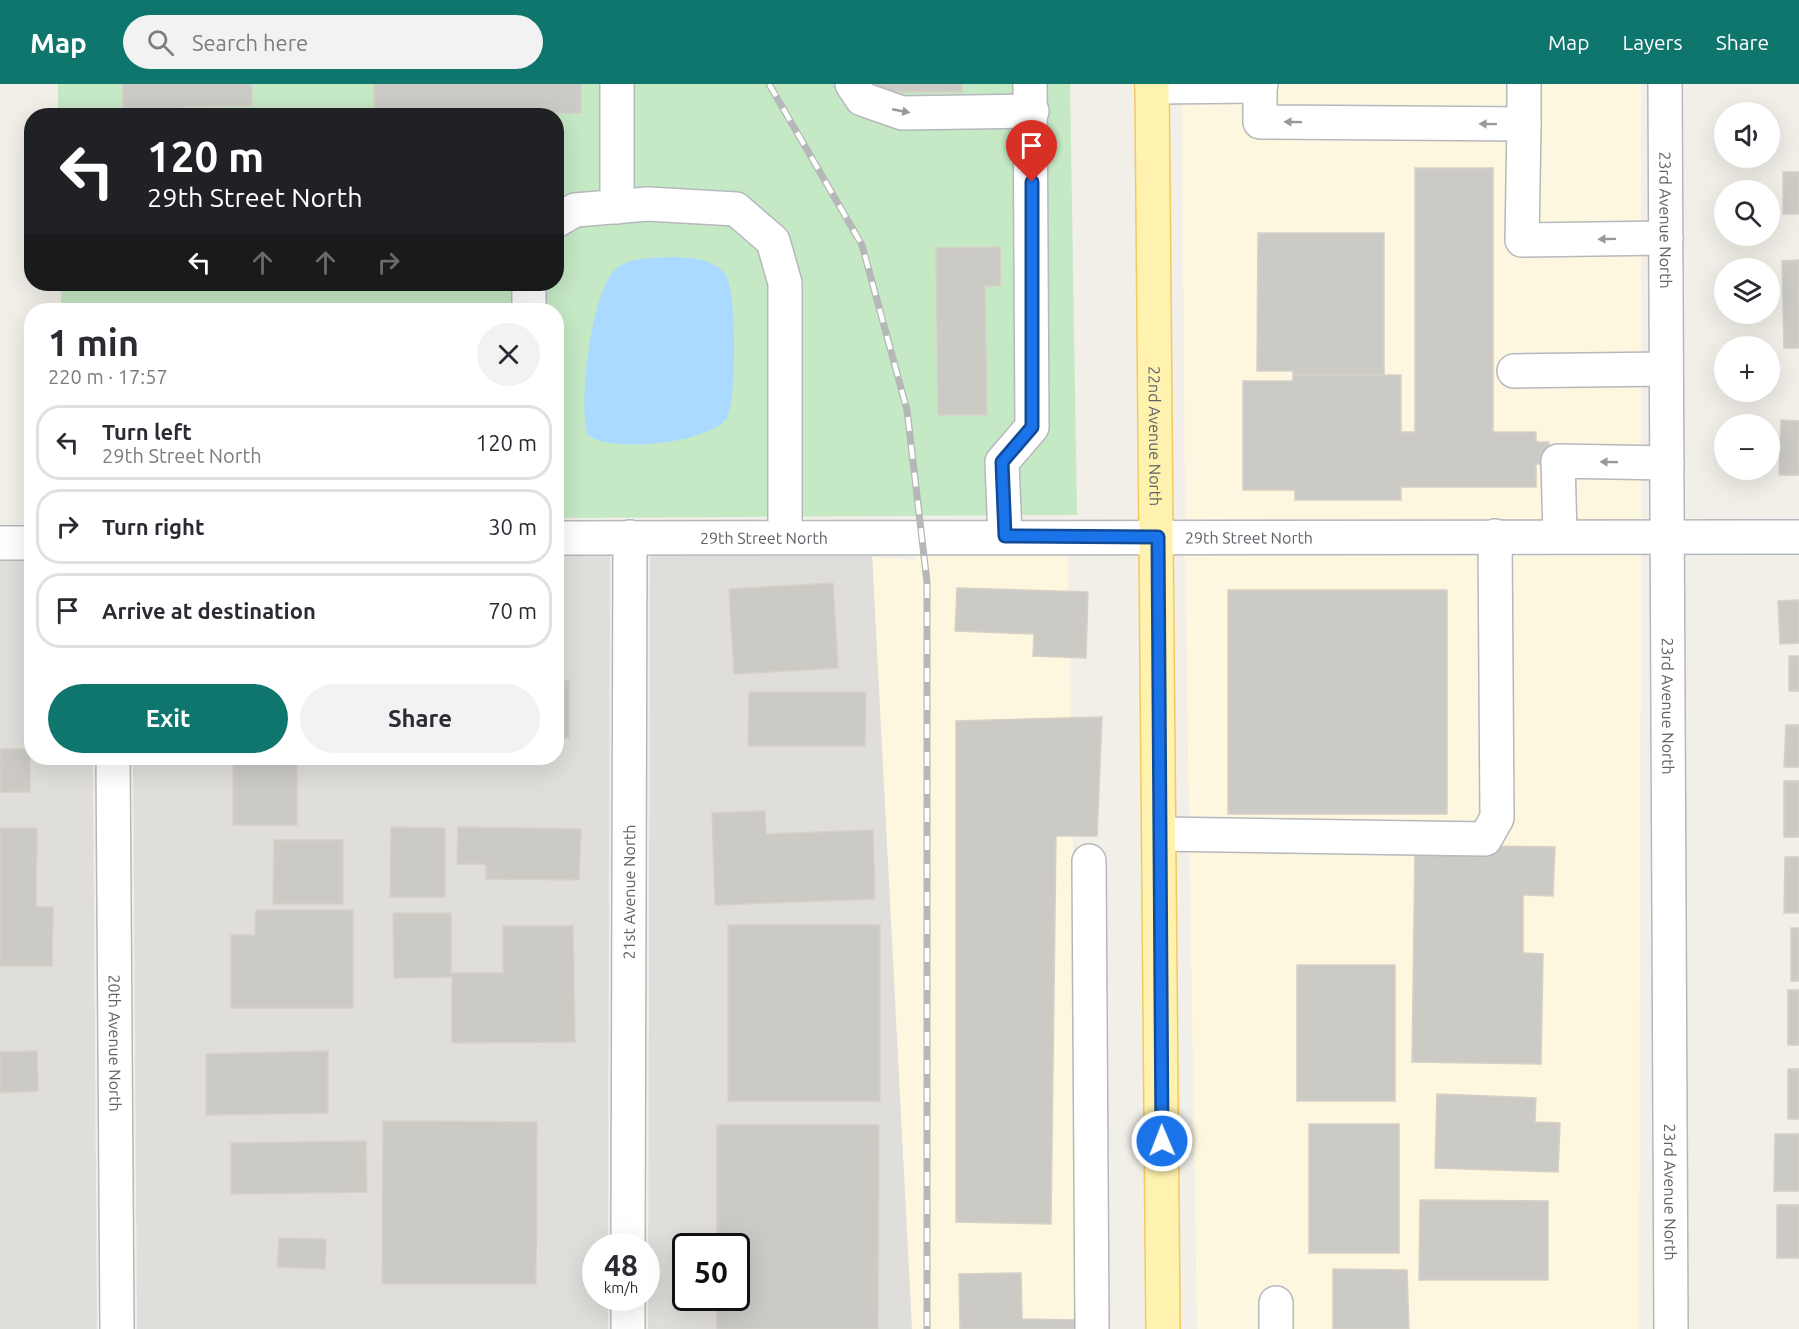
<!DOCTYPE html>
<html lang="en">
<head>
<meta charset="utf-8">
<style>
	:root { --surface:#fff; --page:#f2f2f3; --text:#2b2b33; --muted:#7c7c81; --line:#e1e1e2; --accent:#0f766e }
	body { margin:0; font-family:Ubuntu,sans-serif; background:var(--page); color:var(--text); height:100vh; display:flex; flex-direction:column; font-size:22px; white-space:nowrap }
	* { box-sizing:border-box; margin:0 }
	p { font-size:20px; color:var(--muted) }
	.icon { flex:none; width:33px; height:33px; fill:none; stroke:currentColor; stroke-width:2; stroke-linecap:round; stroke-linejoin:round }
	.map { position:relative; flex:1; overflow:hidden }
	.sheet { position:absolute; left:24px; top:219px; width:540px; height:462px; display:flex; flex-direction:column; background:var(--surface); border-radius:24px; box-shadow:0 6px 24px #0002 }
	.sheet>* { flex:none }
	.top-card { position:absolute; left:24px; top:24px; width:540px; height:183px; border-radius:24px; box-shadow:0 6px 24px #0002; background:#202124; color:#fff; overflow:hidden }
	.buttons { position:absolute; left:1714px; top:18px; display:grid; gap:12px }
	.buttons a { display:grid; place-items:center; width:66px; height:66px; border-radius:50%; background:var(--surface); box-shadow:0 6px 24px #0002; font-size:30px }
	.speed { position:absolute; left:582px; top:1149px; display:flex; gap:12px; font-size:30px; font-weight:700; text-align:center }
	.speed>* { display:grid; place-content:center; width:78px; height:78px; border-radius:50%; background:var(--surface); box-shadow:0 6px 24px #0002; line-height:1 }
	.speed small { font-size:15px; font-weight:400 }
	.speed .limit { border:3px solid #111; border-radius:9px; background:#fff; color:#111 }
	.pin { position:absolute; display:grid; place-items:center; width:51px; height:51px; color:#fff; margin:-62px -26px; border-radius:50% 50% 50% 0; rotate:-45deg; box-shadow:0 0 6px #0007 }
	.pin .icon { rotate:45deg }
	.me { position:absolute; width:66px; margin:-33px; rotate:359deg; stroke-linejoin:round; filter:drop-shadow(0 0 4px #0008) }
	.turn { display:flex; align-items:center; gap:21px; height:126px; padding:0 24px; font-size:27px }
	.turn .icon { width:78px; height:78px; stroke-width:2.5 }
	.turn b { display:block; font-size:42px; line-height:51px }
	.lanes { display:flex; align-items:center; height:57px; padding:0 24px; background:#0003; justify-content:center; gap:30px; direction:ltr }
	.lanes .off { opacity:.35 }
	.round { display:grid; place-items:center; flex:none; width:63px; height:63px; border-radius:32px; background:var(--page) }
	.headline { display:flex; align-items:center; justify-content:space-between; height:102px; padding:0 24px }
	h1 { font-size:36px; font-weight:700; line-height:45px }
	.cta { display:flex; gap:12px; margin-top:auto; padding:12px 24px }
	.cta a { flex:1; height:69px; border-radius:36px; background:var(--accent); color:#fff; font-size:24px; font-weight:700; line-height:69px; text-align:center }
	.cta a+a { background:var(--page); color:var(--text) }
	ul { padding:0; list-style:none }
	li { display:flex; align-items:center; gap:18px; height:75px; margin:0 12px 9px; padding:0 12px; border:3px solid var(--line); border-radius:24px }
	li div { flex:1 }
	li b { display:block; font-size:22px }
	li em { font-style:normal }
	header { display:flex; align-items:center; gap:36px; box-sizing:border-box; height:84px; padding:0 30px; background:var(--accent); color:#fff }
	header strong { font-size:28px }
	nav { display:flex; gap:33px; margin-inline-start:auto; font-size:21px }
	.search { width:420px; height:54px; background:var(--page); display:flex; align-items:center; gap:15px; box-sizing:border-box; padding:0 21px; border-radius:33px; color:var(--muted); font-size:22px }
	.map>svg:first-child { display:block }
	.commercial { fill:#fef7e0 }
	.industrial { fill:#e0deda; fill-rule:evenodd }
	.green { fill:#c5e8c5 }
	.water { fill:#aadaff }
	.building { fill:#cccac5; stroke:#d6d1c6; stroke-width:1.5 }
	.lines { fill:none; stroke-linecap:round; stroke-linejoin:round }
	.minor-casing { stroke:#b5b8bc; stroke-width:36 }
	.major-casing { stroke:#f2c960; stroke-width:36 }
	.minor { stroke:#fff; stroke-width:33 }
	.major { stroke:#fff2af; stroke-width:33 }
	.rail-casing { stroke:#b6b7b8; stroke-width:7 }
	.rail { stroke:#fff; stroke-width:4.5; stroke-dasharray:14; stroke-linecap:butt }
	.oneway { fill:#979a9d }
	.route-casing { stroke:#114b97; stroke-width:15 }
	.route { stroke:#1a73e8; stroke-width:10 }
	.labels { text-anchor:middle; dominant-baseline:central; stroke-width:4.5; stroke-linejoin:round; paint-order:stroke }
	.street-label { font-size:16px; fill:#5f6368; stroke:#fff }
</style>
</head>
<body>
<header>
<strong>Map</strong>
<div class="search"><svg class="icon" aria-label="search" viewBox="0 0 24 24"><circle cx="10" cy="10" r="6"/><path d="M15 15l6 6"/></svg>Search here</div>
<nav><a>Map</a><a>Layers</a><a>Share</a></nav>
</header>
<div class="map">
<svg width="1799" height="1245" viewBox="0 0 1799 1245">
	<rect width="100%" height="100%" fill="#f1efe8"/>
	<g class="commercial">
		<polygon points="1182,0 1641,0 1641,435 1185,435"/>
		<polygon points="914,469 1068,470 1082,1245 912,1245 872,473 915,476"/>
		<polygon points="1185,470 1641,470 1639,1245 1197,1245"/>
	</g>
	<g class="industrial">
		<path d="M872,470L912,1245H648L650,471ZM686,1162H736V1214H686Z"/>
		<polygon points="610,471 608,1162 596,1162 596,1214 608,1214 608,1245 137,1245 133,674 556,674 557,472"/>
		<polygon points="31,475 32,674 93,674 97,1245 0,1245 0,476"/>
	</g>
	<polygon class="green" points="58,0 1070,0 1077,431 557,434 556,226 61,226 61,200 556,200 556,32 58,31"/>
	<path class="water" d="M675,173C693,174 713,175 725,190C737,203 737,320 727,334C709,359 612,370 588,351C578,321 591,204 617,184C630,173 658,174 675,173Z"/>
	<g class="building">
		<polygon points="123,0 252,0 252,22 184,23 184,32 123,32"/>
		<polygon points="374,0 581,0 581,29 374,32"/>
		<rect x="859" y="0" width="103" height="8"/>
		<polygon points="1415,84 1493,84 1493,348 1536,348 1536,358 1549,358 1549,380 1536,380 1536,403 1401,403 1401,416 1295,416 1295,406 1243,406 1243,297 1293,297 1293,291 1401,291 1401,348 1415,348"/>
		<rect x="1783" y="88" width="16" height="42"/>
		<polygon points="1258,149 1384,149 1384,291 1293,291 1293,287 1257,287"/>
		<polygon points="1000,163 1001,202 985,202 987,331 938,331 936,164"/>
		<polygon points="1799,176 1799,264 1784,264 1782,177"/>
		<polygon points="1781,336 1799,337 1799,391 1779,391"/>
		<polygon points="833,499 838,584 734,590 729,505"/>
		<polygon points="957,504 1088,508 1086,574 1033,572 1034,550 955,547"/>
		<rect x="1228" y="506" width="219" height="224"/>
		<polygon points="1799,516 1799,559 1780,560 1778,517"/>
		<rect x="1789" y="572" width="10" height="35"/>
		<rect x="556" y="596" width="13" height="58"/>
		<polygon points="749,608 866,608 865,662 748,662"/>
		<polygon points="1102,633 1097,752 1056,752 1051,1140 956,1138 956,637"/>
		<polygon points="1786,641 1799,641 1799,683 1784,683"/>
		<rect x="0" y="665" width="30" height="43"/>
		<rect x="233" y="674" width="64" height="67"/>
		<rect x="1784" y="697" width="15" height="56"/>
		<polygon points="765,727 766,750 873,746 875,815 715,821 712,729"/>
		<polygon points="391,743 445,744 445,813 390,813"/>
		<polygon points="458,743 581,745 579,796 486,795 486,780 457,780"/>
		<polygon points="0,744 37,744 36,823 53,823 52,882 0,882"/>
		<polygon points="274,756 343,756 343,820 273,820"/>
		<polygon points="1415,761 1555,763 1553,812 1523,811 1523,869 1543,870 1541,980 1412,978"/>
		<polygon points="1785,773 1799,773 1799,829 1784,829"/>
		<polygon points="256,826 353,826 353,924 231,924 231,851 255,851"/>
		<polygon points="393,829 451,829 451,889 503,889 503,842 573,842 575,958 452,959 452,893 394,894"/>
		<rect x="728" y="841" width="152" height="176"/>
		<rect x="1791" y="844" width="8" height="53"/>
		<rect x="1297" y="881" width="98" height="136"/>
		<rect x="1788" y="906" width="11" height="55"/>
		<polygon points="37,967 38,1007 0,1009 0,968"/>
		<polygon points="328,967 328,1029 206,1031 206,970"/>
		<rect x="1788" y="985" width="11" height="50"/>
		<polygon points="1437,1010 1536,1014 1535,1038 1560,1039 1558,1088 1435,1084"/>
		<polygon points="383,1037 537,1038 536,1200 382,1200"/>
		<rect x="1309" y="1040" width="90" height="129"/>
		<polygon points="717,1041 879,1041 878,1245 717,1245 717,1214 736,1214 736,1162 717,1162"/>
		<polygon points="1775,1050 1799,1050 1799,1107 1774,1107"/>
		<polygon points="366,1057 367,1108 231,1110 231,1059"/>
		<polygon points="1420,1116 1548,1117 1548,1196 1419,1196"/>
		<rect x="1777" y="1121" width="22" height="53"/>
		<polygon points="279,1154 326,1155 325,1185 277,1183"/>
		<polygon points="1333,1185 1407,1186 1409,1245 1333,1245"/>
		<polygon points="1021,1189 1022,1235 1075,1236 1075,1245 960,1245 959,1190"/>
	</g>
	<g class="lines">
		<defs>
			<g id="minor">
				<polyline points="617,0 617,123"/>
				<polyline points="852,0 862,15 902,29 1032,27"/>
				<polyline points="1524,0 1524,40"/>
				<path id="s1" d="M1665,0L1671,1245"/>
				<polyline points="1260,2 1260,38 1524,40 1522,156 1666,154"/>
				<polyline points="1152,3 1260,2 1261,0"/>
				<polyline points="556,137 575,126 648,120 736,125 773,157 785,199 785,453"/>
				<polyline points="529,226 529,200"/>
				<polyline points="1514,287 1666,285"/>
				<polyline points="1005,452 1002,378 1032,343 1030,0"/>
				<polyline points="1560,452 1558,377 1667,379"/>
				<path id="s2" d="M556,454L1799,453"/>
				<polyline points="0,459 32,459"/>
				<path id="s3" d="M113,674L117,1245"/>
				<polyline points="1160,750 1485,755 1497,734 1495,452"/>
				<polyline points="1089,777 1092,1245"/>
				<path id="s4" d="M628,1162L630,453"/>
				<polyline points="1276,1219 1276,1245"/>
				<polyline points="628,1245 628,1214"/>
			</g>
			<g id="major">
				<path id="s5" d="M1152,0L1163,1245"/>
			</g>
		</defs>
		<use href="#minor" class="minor-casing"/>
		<use href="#major" class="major-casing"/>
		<use href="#minor" class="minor"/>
		<use href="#major" class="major"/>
		<defs>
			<polyline id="rail" points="769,0 862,161 907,326 927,498 927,1245"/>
		</defs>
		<use href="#rail" class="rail-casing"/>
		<use href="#rail" class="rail"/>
	</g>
	<defs><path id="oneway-solid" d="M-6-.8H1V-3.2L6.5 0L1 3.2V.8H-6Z" transform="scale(1.5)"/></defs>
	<g class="oneway">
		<use href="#oneway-solid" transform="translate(901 27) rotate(11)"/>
		<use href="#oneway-solid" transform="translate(1293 38) rotate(-179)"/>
		<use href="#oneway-solid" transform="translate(1488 40) rotate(-179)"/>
		<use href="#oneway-solid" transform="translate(1607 155) rotate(179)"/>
		<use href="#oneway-solid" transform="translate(1609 378) rotate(-179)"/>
	</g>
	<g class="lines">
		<defs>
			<polyline id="route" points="1032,98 1032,343 1002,378 1005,452 1158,453 1162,1057"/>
		</defs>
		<use href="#route" class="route-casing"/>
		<use href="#route" class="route"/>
	</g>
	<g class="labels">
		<g class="street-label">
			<text stroke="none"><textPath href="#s1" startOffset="136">23rd Avenue North</textPath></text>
			<text stroke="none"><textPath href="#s5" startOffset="352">22nd Avenue North</textPath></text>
			<text stroke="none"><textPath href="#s2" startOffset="208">29th Street North</textPath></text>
			<text stroke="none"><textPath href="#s2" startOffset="693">29th Street North</textPath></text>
			<text stroke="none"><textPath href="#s1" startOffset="622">23rd Avenue North</textPath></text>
			<text stroke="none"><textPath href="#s4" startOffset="354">21st Avenue North</textPath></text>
			<text stroke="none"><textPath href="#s3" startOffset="285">20th Avenue North</textPath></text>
			<text stroke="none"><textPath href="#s1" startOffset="1108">23rd Avenue North</textPath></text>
		</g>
	</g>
</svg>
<div class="buttons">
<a><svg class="icon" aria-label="sound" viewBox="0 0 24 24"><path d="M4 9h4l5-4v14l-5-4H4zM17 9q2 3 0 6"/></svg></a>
<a><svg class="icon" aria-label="search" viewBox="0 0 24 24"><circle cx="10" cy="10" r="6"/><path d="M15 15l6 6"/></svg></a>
<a><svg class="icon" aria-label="layers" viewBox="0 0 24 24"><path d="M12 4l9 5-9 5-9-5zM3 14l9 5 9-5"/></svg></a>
<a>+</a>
<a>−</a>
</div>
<div class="speed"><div>48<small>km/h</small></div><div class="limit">50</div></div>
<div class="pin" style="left:1032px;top:98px;background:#d93025"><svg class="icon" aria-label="arrive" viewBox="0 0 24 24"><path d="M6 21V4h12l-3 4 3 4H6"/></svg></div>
<svg class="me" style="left:1162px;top:1057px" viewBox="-20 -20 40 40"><circle r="17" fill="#1a73e8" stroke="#fff" stroke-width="3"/><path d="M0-11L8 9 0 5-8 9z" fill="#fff"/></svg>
<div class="top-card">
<div class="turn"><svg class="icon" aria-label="left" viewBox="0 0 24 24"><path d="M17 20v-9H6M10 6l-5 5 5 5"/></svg><div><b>120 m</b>29th Street North</div></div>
<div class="lanes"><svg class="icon" aria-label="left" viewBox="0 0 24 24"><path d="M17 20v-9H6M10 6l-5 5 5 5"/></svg><svg class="icon off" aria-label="ahead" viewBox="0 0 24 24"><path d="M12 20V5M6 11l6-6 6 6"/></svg><svg class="icon off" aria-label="ahead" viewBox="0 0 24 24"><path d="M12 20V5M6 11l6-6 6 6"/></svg><svg class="icon off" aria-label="right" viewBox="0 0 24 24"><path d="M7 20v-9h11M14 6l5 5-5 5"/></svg></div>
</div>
<section class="sheet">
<div class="headline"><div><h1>1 min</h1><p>220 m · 17:57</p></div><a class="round"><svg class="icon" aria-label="close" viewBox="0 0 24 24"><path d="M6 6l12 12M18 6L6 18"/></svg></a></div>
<ul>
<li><svg class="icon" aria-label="left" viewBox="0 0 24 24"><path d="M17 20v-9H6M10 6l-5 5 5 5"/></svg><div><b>Turn left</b><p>29th Street North</p></div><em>120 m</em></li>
<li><svg class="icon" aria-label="right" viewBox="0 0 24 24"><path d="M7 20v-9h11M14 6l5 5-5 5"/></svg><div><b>Turn right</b></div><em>30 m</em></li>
<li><svg class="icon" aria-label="arrive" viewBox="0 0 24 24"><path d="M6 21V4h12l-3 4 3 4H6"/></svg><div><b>Arrive at destination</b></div><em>70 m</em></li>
</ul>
<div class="cta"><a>Exit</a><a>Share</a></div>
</section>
</div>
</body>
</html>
